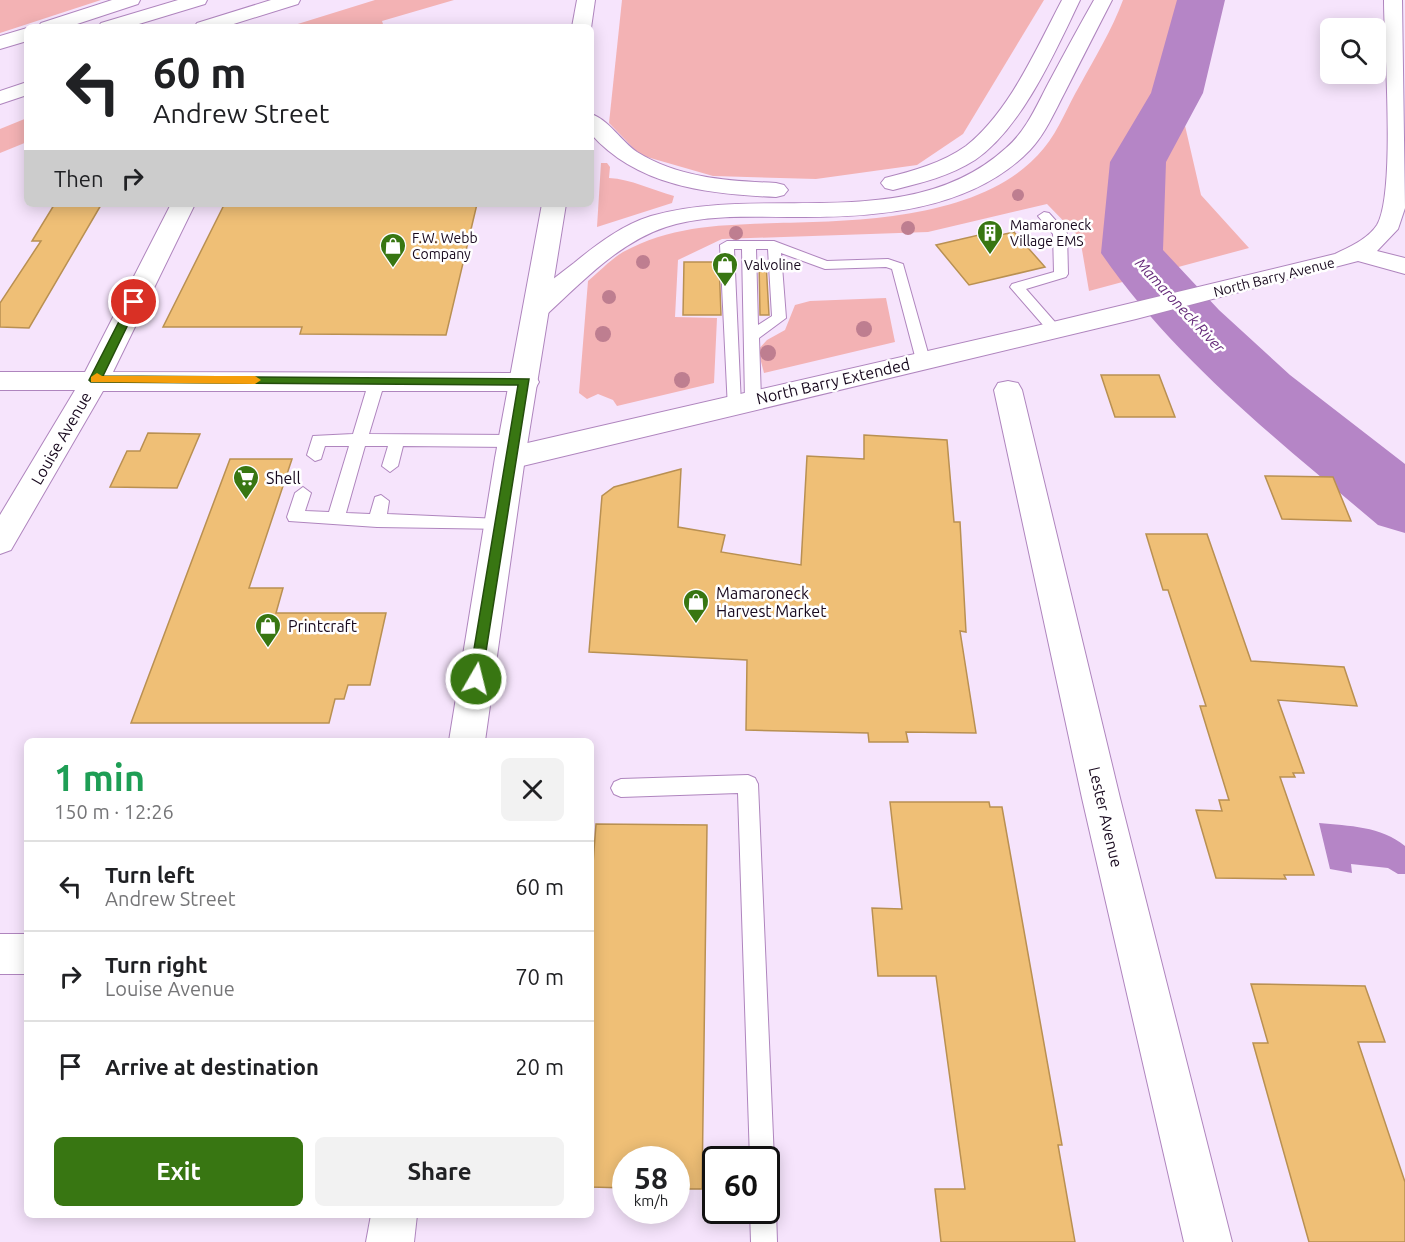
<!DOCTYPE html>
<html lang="en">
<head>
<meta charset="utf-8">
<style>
	:root { --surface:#fff; --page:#f2f2f2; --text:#202124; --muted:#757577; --line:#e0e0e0; --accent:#387612 }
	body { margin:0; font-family:Ubuntu,sans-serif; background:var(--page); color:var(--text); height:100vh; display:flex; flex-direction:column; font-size:22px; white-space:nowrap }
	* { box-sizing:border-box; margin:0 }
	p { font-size:20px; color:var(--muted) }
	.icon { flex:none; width:33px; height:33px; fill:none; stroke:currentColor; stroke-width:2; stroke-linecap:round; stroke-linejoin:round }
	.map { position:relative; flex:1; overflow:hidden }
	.side { position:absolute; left:24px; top:738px; width:570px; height:480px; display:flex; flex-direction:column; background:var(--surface); border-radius:9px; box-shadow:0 3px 15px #0003 }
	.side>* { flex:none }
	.banner { position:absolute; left:24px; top:24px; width:570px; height:183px; border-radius:9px; box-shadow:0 3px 15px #0003; background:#fff; color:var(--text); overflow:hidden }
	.fabs { position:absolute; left:1320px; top:18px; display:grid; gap:12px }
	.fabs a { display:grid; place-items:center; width:66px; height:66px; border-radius:9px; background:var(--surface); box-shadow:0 3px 15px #0003; font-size:30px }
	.speed { position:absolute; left:612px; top:1146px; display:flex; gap:12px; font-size:30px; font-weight:700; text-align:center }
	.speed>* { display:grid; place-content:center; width:78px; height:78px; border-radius:50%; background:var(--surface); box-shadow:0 3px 15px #0003; line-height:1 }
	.speed small { font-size:15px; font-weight:400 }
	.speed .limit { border:3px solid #111; border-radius:9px; background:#fff; color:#111 }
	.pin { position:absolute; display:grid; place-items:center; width:51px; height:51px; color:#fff; margin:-26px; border:3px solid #fff; border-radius:50%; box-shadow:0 2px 6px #0007 }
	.me { position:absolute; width:66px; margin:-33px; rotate:8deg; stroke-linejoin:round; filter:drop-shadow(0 0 4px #0008) }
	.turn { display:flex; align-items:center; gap:21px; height:126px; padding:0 30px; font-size:27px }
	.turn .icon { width:78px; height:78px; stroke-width:2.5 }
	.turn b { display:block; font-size:42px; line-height:51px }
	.then { display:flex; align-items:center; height:57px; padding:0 30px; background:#0003; gap:12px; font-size:22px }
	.round { display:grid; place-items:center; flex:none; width:63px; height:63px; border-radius:9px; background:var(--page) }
	.summary { display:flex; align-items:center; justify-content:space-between; height:102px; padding:0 30px }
	h1 { font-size:36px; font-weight:600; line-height:45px; color:#1e9e55 }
	.primary-button { display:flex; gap:12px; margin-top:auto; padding:12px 30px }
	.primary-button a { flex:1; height:69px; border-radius:9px; background:var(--accent); color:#fff; font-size:24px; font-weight:600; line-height:69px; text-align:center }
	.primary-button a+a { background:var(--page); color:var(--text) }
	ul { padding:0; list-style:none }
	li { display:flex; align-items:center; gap:18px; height:90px; padding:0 30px; border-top:2px solid var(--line) }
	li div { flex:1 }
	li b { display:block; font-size:22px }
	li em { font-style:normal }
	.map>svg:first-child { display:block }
	.green { fill:#f3b2b4 }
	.water { fill:#b585c6 }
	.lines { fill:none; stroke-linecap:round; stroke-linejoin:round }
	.river { fill:#b585c6; fill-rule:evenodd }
	.building { fill:#efbf76; stroke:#b99052; stroke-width:1.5 }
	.service-casing { stroke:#af85be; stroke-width:2 }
	.minor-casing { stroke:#af85be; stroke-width:2 }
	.primary-casing { stroke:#af85be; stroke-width:2 }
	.motorway-casing { stroke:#af85be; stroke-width:2 }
	.service { fill:#fff; fill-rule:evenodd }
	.minor { fill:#fff; fill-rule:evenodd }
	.primary { fill:#fff; fill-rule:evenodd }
	.motorway { fill:#fff; fill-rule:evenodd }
	.tree { fill:#be7e90 }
	.route { fill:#387612; stroke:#244d0c; stroke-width:1.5 }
	.slow { fill:#f59e0b }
	.labels { text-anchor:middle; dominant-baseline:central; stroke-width:5; stroke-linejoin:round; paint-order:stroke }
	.far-poi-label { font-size:14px; fill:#18091e; stroke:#fff; text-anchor:start }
	.far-street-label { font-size:14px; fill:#18091e; stroke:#fff }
	.far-water-label { font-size:15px; font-style:italic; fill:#662b7a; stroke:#fff }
	.street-label { font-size:16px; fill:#18091e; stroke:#fff }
	.poi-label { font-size:16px; fill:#18091e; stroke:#fff; text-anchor:start }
</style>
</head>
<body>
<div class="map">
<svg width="1405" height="1242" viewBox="0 0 1405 1242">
	<rect width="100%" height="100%" fill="#f6e4fc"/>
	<g class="green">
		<polygon points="0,0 101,0 0,33"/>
		<polygon points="375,0 454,0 382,21 384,27 288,27"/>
		<polygon points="622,0 1044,0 963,134 917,165 816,179 713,176 640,155 609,123"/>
		<path d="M1123,0H1210L1183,117L1201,195L1249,248L1089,291L1080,238L1047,204L928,232L722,239L678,260L675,317L717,318L714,383L617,406L613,400L598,394L587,399L579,393L588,281C599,272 611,259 623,252C673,225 722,225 777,223C861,221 987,219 1044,148C1059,130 1068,105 1080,85C1095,57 1112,30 1123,0Z"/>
		<polygon points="27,118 27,142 0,153 0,129"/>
		<path d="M601,163H607L610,167L609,178C631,179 652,190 674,196L672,203L597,227Z"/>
		<polygon points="886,298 895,342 764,373 758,350 767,340 785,330 795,305 810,301"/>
	</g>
	<path class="water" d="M1319,823C1349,826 1381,826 1405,846V874H1398L1388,868L1351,864L1352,873L1330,869Z"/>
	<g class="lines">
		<path class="river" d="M1177,0H1225L1203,93L1166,162L1163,250L1219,310L1290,375L1405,464V533L1378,525C1280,442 1175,360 1101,253L1110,162L1151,93Z"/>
	</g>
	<g class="building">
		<polygon points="94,204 101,205 29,328 0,327 0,303 41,241 32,241 54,205"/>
		<polygon points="347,204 477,204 446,335 300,334 302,327 163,327 224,205"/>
		<polygon points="1014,232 1045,267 969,285 936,245 983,234 986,238"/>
		<polygon points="684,262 719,262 721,315 683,315"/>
		<polygon points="759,262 766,262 769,315 760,315"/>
		<polygon points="1101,375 1159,375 1175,417 1115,417"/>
		<polygon points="148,433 200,434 177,488 110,487 127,451 140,451"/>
		<polygon points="864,435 947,440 954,522 960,522 966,632 960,631 976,733 906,732 908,742 869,742 868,733 746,730 747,660 589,652 602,496 614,487 681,469 678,527 725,535 721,552 801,565 807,456 864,459"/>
		<polygon points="230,459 292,459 249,588 283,588 276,613 386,613 370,685 348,685 344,699 335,699 329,723 131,723"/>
		<polygon points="1265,476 1333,477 1351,521 1282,519"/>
		<polygon points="1146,534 1207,534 1251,661 1344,667 1357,706 1278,700 1304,773 1293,773 1295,777 1280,777 1314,875 1284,875 1286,879 1216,878 1196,810 1222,811 1219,800 1229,800 1200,706 1206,706 1168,590 1163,590"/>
		<polygon points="890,802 989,802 990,807 1002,807 1062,1145 1058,1145 1075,1242 941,1242 935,1189 965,1189 936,976 878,976 872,908 902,909"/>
		<polygon points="596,824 707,825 702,1189 676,1189 676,1160 626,1160 626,1188 591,1187 591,890"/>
		<polygon points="1251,984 1365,986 1385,1042 1358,1042 1405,1182 1405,1242 1309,1242 1253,1043 1268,1043"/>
	</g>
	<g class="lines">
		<defs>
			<g id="service">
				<polygon points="1044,212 1049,213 1067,233 1068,274 1066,277 1026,289 1062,330 1055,335 1050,333 1010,287 1012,284 1054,272 1053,234 1038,216"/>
				<path d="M727,241H774L827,261L888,259L903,264L930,360L923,365L916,360L892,269L886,267L825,269L781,253L786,318L759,338L761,400L753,405L748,404L745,400L742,249H734L741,405L733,410L728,409L720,245ZM756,249H768L772,316L758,325Z"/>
				<polygon points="377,376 385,381 369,434 513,435 521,441 513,447 403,446 398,466 390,472 382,466 388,446 365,446 346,513 370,514 375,497 381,495 389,501 387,514 500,519 506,521 508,525 506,529 377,527 289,521 287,517 295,493 303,487 311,493 305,511 329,512 349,446 325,446 321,459 315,461 307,455 313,436 353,434 369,381"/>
				<polygon points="748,775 755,778 758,784 774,1160 771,1169 766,1170 766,1160 750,1160 738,793 621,797 614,794 611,788 614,782 621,779"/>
				<polygon points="766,1199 772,1201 776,1210 777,1242 751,1242 750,1210 766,1210"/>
			</g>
			<g id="minor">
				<path d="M1384,0H1402L1405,208L1398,229L1377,251L1405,258V274L1358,261L1136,319L510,469L500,465L495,458L500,451L510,447L1032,327L1335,254C1349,247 1368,239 1377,225C1396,193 1384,44 1384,0Z"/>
				<polygon points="171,204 195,204 113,372 525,373 535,375 539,382 535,389 525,391 103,391 11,550 0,554 0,515 75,390 0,390 0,372 85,372"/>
				<polygon points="1008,381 1018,383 1022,390 1120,798 1232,1242 1184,1242 1082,798 994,390 998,383"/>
				<rect x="0" y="934" width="27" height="40"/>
			</g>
			<g id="primary">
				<polygon points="577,0 595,0 591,28 572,27"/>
				<polygon points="542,204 566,204 525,458 485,741 449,741 495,458"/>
				<polygon points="371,1215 417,1215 414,1242 366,1242"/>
			</g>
			<g id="motorway">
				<polygon points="112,0 140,0 138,4 68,27 38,27 41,23"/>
				<polygon points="178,0 207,0 205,4 129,27 98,27 101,23"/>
				<polygon points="271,0 300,0 298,4 224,27 194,27 197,23"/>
				<path d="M1062,0H1080C1056,50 1022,128 975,160C950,176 921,183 893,190L885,188L881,183L885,178C913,171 942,163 966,146C1010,111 1036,49 1062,0Z"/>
				<path d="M1094,0H1112C1096,31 1080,62 1065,92C1054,113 1045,134 1030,150C970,212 872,218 792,217C751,217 705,214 666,227C618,243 582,282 546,315L537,317L528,315L524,309C536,291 557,276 574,263C597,244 622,225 651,216C766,183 909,236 1006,148C1026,131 1036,107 1048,84C1063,56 1078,28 1094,0Z"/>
				<polygon points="27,28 27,41 0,49 0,36"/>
				<polygon points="27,82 27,95 0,104 0,91"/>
				<path d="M591,114C608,119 622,142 637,152C679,178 728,181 776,183L784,185L788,190L784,195L776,197C709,194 638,187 591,134Z"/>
			</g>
		</defs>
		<use href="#service" class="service-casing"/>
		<use href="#minor" class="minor-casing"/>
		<use href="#primary" class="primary-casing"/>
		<use href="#motorway" class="motorway-casing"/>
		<use href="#service" class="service"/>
		<use href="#minor" class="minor"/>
		<use href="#primary" class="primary"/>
		<use href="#motorway" class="motorway"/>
	</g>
	<g class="tree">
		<circle cx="1018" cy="195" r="6"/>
		<circle cx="908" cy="228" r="7"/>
		<circle cx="736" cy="233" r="7"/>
		<circle cx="643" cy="262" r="7"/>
		<circle cx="609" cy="297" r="7"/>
		<circle cx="864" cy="329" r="8"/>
		<circle cx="603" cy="334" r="8"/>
		<circle cx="768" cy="353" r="8"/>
		<circle cx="682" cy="380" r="8"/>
	</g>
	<polygon class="route" points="134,298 139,302 103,376 529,379 481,683 471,683 469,679 518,385 91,382 89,380 129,302"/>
	<polygon class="slow" points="97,373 102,376 255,376 261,380 255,384 91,382 91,377"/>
	<defs>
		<symbol id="building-pin" viewBox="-11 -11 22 30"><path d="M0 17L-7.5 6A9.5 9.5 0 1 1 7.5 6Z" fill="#387612" stroke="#fff"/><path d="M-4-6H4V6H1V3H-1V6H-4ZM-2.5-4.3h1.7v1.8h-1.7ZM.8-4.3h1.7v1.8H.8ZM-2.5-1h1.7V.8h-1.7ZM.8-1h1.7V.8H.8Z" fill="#fff"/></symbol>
		<symbol id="shop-pin" viewBox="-11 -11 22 30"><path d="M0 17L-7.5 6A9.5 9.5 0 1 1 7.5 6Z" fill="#387612" stroke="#fff"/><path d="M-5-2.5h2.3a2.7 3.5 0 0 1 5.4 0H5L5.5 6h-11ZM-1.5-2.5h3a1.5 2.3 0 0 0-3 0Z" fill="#fff"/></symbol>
		<symbol id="supermarket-pin" viewBox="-11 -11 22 30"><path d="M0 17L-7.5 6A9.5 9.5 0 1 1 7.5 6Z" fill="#387612" stroke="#fff"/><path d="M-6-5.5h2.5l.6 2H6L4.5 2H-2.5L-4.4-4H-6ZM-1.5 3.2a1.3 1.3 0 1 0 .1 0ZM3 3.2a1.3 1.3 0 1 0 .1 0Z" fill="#fff"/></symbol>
	</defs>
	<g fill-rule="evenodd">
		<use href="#building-pin" x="975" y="218" width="30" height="40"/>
		<use href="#shop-pin" x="378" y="231" width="30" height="40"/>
		<use href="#shop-pin" x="710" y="250" width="30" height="40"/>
		<use href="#supermarket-pin" x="231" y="463" width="30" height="40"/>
		<use href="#shop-pin" x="681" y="587" width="30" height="40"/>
		<use href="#shop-pin" x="253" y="611" width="30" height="40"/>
	</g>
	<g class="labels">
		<g class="far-poi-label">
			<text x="1010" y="225">Mamaroneck<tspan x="1010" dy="16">Village EMS</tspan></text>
			<text x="412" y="238">F.W. Webb<tspan x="412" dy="16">Company</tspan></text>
			<text x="744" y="265">Valvoline</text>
		</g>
		<g class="far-street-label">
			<text transform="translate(1274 277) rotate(-14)">North Barry Avenue</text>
		</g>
		<g class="far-water-label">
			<text transform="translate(1180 305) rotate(47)">Mamaroneck River</text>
		</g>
		<g class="street-label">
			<text transform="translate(833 381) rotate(-13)">North Barry Extended</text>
			<text transform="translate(61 438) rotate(-60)">Louise Avenue</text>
			<text transform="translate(1106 817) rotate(77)">Lester Avenue</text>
		</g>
		<g class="poi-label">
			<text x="266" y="478">Shell</text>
			<text x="716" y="593">Mamaroneck<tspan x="716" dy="18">Harvest Market</tspan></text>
			<text x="288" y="626">Printcraft</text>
		</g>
	</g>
</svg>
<div class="fabs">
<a><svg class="icon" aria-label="search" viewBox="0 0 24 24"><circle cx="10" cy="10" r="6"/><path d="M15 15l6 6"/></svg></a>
</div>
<div class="speed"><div>58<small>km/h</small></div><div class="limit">60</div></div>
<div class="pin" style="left:134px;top:302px;background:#d93025"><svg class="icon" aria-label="arrive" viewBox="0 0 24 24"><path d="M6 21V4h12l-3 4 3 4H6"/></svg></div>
<svg class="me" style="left:476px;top:679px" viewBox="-20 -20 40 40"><circle r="17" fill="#387612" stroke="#fff" stroke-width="3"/><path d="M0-11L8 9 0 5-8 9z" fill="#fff"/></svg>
<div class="banner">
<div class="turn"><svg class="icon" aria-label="left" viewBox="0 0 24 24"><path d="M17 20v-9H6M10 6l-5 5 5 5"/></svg><div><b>60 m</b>Andrew Street</div></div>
<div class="then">Then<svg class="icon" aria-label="right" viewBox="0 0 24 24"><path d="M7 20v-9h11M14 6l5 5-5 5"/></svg></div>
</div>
<section class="side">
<div class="summary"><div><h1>1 min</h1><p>150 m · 12:26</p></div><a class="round"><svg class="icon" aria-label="close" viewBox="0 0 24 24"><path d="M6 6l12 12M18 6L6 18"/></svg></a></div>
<ul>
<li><svg class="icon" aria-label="left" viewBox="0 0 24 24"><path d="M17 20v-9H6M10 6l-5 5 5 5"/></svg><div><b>Turn left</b><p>Andrew Street</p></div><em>60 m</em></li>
<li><svg class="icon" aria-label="right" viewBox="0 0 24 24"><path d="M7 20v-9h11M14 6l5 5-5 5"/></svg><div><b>Turn right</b><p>Louise Avenue</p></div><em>70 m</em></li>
<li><svg class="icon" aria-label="arrive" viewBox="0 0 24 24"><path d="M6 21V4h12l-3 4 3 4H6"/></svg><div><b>Arrive at destination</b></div><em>20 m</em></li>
</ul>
<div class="primary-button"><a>Exit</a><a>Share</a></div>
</section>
</div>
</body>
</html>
